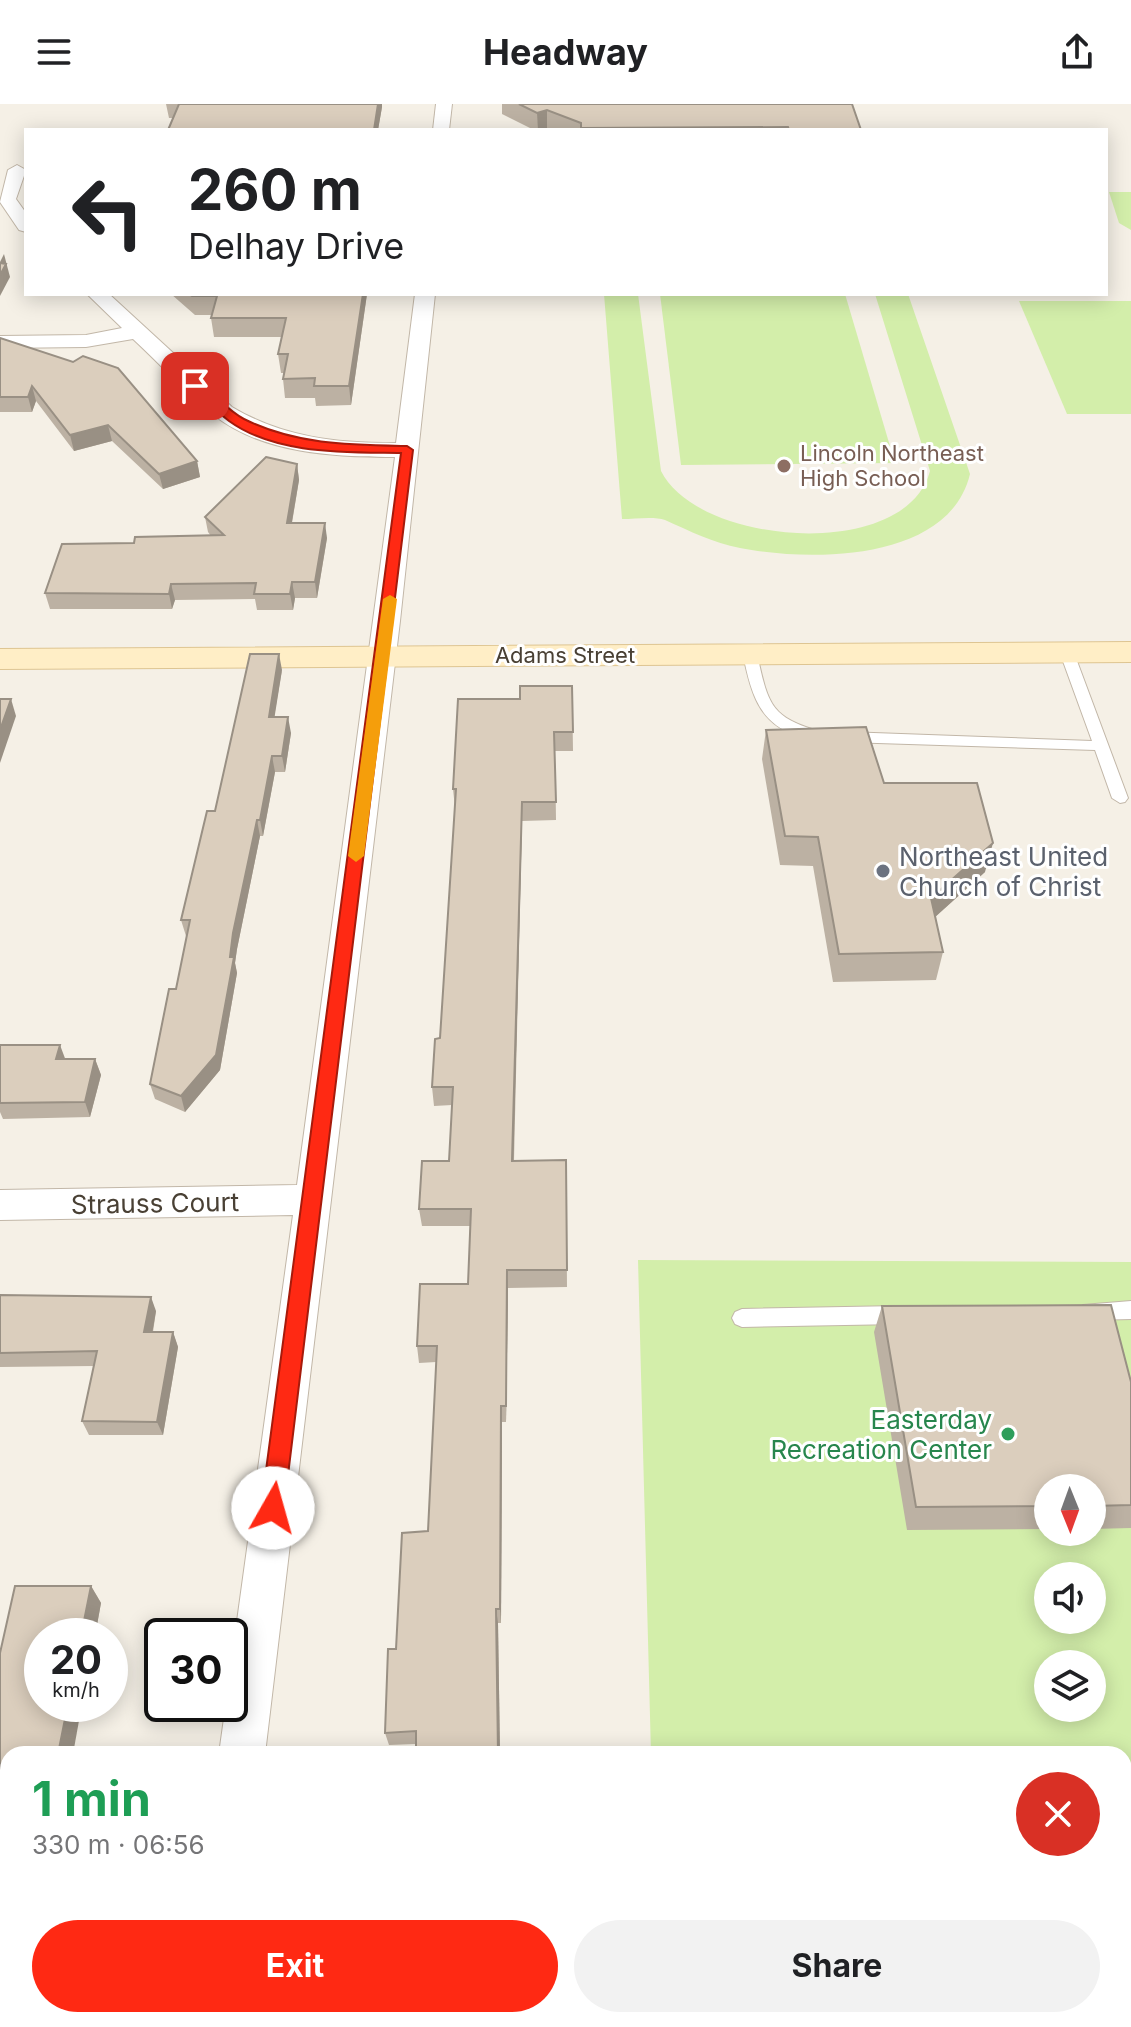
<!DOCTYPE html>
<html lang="en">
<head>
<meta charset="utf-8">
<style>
	:root { --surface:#fff; --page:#f2f2f2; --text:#202124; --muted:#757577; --accent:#ff2913 }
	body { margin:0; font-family:Inter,sans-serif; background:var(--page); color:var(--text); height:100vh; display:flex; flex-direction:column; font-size:30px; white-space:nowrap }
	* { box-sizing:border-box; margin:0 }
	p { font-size:26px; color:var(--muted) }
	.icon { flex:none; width:44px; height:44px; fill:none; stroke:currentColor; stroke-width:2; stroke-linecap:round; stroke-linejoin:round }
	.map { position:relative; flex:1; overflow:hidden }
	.drawer { position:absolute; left:0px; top:1642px; width:1132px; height:282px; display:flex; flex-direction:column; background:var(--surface); border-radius:24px 24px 0 0; box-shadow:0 4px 20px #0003 }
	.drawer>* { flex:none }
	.guide { position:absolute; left:24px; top:24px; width:1084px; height:168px; border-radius:0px; box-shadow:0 4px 20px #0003; background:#fff; color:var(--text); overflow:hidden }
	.needle { width:52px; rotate:179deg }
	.fabs { position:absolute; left:1034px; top:1370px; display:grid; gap:16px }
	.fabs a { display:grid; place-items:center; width:72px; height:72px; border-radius:50%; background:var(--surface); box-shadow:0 4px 20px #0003; font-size:40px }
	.speed { position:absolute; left:24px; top:1514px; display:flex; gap:16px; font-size:40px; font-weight:700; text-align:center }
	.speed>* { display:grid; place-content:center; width:104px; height:104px; border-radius:50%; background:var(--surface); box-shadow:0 4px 20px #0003; line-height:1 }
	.speed small { font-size:20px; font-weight:400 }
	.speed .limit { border:4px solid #111; border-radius:12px; background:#fff; color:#111 }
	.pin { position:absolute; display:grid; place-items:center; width:68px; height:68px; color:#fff; margin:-34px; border-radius:16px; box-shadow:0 4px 12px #0006 }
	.me { position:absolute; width:88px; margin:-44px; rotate:7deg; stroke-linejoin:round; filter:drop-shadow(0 0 6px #0008) }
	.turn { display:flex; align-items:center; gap:28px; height:168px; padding:0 32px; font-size:36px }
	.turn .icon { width:104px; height:104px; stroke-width:2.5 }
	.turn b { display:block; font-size:56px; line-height:68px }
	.round { display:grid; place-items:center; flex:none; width:84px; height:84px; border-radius:42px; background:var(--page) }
	.summary { display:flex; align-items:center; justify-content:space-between; height:136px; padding:0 32px }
	h1 { font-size:48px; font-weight:700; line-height:60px; color:#1e9e55 }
	.cta { display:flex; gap:16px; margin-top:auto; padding:16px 32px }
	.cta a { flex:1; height:92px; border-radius:48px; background:var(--accent); color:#fff; font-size:32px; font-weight:700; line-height:92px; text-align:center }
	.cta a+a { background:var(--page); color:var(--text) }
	header { display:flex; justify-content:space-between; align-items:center; height:104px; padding:0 32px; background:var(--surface); font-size:36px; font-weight:700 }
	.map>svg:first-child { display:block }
	.green { fill:#d3eeaa; fill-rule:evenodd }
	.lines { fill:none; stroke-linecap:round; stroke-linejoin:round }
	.lane-casing { stroke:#c2b7a8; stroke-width:2 }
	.street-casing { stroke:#c2b7a8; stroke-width:2 }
	.secondary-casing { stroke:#dec592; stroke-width:2 }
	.lane { fill:#fff; fill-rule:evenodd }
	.street { fill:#fff; fill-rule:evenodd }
	.secondary { fill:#ffeec6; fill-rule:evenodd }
	.wall { fill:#bcb1a3 }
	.shaded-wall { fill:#999084 }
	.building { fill:#dbcebd; stroke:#999084; stroke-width:2 }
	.route { fill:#ff2913; stroke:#a61b0c; stroke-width:2 }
	.slow { fill:#f59e0b }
	.education-dot { fill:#8d6e63; stroke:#fff; stroke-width:3 }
	.worship-dot { fill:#6b7280; stroke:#fff; stroke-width:3 }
	.leisure-dot { fill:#2e9e5b; stroke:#fff; stroke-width:3 }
	.labels { text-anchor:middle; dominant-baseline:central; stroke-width:6; stroke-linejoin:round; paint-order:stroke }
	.far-education-label { font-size:22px; fill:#785e54; stroke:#fff; text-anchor:start }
	.far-street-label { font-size:22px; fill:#494034; stroke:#fff }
	.worship-label { font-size:26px; fill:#5b616d; stroke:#fff; text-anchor:start }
	.street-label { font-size:26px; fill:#494034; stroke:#fff }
	.leisure-label { font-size:26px; fill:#27864d; stroke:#fff; text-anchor:end }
</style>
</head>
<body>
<header><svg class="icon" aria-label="menu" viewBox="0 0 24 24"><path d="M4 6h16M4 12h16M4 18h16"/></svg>Headway<svg class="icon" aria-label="share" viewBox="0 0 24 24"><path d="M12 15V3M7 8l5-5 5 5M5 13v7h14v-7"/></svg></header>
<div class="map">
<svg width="1131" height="1923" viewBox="0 0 1131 1923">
	<rect width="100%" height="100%" fill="#f5f0e6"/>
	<g class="green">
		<polygon points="1109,88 1131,88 1131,126 1119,119"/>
		<path d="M604,190H638L661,367C698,442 906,458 930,367L875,190H908L970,370C949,458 811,458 740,444C713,439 690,427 665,416C654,412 635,415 622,415Z"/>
		<polygon points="660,190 845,190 895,359 681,361"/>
		<polygon points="1019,197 1131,197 1131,310 1067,310"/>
		<path d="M638,1156L1131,1158V1923H306L307,1916H1124V1650H651ZM1048,1384H1092V1428H1048ZM1048,1472H1092V1516H1048ZM1048,1560H1092V1604H1048Z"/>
	</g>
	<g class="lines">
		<defs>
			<g id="lane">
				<polygon points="1067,545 1074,549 1128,694 1125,698 1120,699 1112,694 1095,646 846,638 839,633 846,628 1092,637 1060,549"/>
				<path d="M750,546L757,550C768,600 770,614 822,628V634C814,636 805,634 797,631C758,620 750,585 743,550Z"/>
				<polygon points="1131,1197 1131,1215 1090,1216 1083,1213 1080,1207 1083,1201"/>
				<polygon points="900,1202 907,1205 910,1211 907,1217 900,1220 742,1223 735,1220 732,1214 735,1208 742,1205"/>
			</g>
			<g id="street">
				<polygon points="436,0 452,0 449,26 433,26"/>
				<polygon points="17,61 26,66 16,95 26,109 26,128 19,126 0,98 8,66"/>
				<path d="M87,190H109L232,303C284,334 337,339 396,339L415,190H435L400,517L265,1650H219L226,1600H230V1568L293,1111L0,1116V1086L297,1081L395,353C336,353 264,350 215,312C186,289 160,260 133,235L86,243L0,244V232L86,231L122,224Z"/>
				<rect x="0" y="1832" width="8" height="50"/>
				<polygon points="183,1916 235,1916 234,1923 182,1923"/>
			</g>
			<polygon id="secondary" points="1131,538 1131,558 0,565 0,545"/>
		</defs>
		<use href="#lane" class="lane-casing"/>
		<use href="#street" class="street-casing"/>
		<use href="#secondary" class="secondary-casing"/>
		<use href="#lane" class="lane"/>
		<use href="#street" class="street"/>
		<use href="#secondary" class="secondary"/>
	</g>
	<g class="wall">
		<polygon points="166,0 382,0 382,3 378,26 168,26 173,14 169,14"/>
		<polygon points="502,0 852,0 861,26 550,26 547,25 534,26 502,10"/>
		<polygon points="171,190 367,190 351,301 316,302 315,294 285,294 283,275 284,269 281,269 278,250 282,233 214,233 211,214 212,211 195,211"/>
		<polygon points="0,234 197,357 200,373 163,385 112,337 74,347 36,297 32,308 0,308"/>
		<polygon points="297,360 299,376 292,419 327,434 317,494 295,494 293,506 257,506 255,495 175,496 172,505 50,505 45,489 134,439 211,432 208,428 205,413"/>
		<polygon points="282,566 274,613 291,629 285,668 275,668 263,732 260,732 237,845 235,859 237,869 220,966 185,1008 155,995 150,980 176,885 187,832 186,832 181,816 215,707"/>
		<polygon points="572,582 573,647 555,647 556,716 522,717 514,1057 566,1056 567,1183 508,1184 506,1318 502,1318 501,1519 498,1519 500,1650 416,1650 416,1640 389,1641 385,1629 396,1545 428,1427 436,1258 419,1259 417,1242 468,1180 470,1122 422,1122 419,1105 449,1057 452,1001 434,1002 432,983 440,934 455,704 453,685 520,595"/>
		<polygon points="766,626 884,679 985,768 935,813 943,848 936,876 833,878 813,762 780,761 762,655"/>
		<polygon points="0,941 66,955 95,955 101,971 90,1013 3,1015 0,1008"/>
		<polygon points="0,1191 156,1207 153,1228 173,1228 178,1243 163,1331 89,1331 82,1317 94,1262 0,1263"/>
		<polygon points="882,1202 1131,1278 1131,1424 1092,1425 1092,1384 1048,1384 1048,1425 907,1426 874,1228"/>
		<polygon points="91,1482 101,1499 95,1532 42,1532 8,1650 8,1691 0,1691 0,1549"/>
	</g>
	<g class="shaded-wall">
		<polygon points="378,0 382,0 382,3 378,26 374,26"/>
		<polygon points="547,6 547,25 538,26 537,9"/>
		<polygon points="4,150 10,173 0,192 0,158"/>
		<polygon points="363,190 367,190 351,301 349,282"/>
		<polygon points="32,282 36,297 32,308 28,293"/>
		<polygon points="108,321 112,337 74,347 70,331"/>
		<polygon points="197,357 200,373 163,385 159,370"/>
		<polygon points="297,360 299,376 289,435 287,419"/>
		<polygon points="325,419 327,434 317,494 315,478"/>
		<polygon points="292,478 295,494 293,506 290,490"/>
		<polygon points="171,480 175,496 172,505 169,490"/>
		<polygon points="279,550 282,566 272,629 269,613"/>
		<polygon points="11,595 16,612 0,659 0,626"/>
		<polygon points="288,613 291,629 285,668 282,652"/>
		<polygon points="272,652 275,668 263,732 260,716"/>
		<polygon points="522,698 522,717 513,1074 512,1057"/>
		<polygon points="257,716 260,732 237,845 235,859 237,869 220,966 185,1008 181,992 230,853 233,829"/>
		<polygon points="993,739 985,768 924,823 931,794"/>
		<polygon points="60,941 66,957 56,955"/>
		<polygon points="95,955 101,971 90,1013 85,998"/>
		<polygon points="507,1166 508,1184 506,1318 506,1302"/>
		<polygon points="151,1193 156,1207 150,1242 144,1228"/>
		<polygon points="173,1228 178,1243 163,1331 157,1318"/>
		<polygon points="501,1302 502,1318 501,1519 500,1505"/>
		<polygon points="91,1482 101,1499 95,1532 81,1532"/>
		<polygon points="496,1505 498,1519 500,1650 498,1650"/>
		<polygon points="68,1600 82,1600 73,1650 58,1650"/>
	</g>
	<g class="building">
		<polygon points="179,0 378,0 374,26 168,26"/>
		<polygon points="519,0 852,0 861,26 789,26 788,23 581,24 581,19 547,6 537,9"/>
		<polygon points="0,159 6,160 0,171"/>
		<polygon points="189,190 363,190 349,282 314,282 315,274 283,275 288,250 278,250 286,214 211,214 217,192 192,192"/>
		<polygon points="0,234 73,258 83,252 118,264 197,357 159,370 108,321 70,331 32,282 28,293 0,293"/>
		<polygon points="266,353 297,360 287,419 325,419 315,478 292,478 290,490 254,490 256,479 171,480 169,490 45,489 62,440 134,439 135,433 224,431 205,413"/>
		<polygon points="250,550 279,550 269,613 288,613 282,652 272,652 260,716 257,716 233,829 230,853 234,853 216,951 181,992 150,980 169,885 176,885 190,816 181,816 207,707 215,707"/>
		<polygon points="520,582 572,582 573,628 554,628 556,698 522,698 512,1057 566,1056 567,1166 507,1166 506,1302 501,1302 500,1505 496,1505 498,1650 416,1650 416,1627 385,1629 388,1545 396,1545 402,1429 428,1427 437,1242 417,1242 420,1180 468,1180 471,1105 419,1105 422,1057 449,1057 453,983 432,983 435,935 440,934 456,685 453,685 458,595 520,595"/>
		<polygon points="0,595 11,595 0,626"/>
		<polygon points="866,623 884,679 977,679 993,739 931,794 943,848 839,850 818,733 785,732 766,626"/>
		<polygon points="0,941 60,941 56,955 95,955 85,998 0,999"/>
		<polygon points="0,1191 151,1193 144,1228 173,1228 157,1318 82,1317 97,1247 0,1249"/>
		<polygon points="1111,1201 1131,1278 1131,1401 1092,1402 1092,1384 1048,1384 1048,1402 916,1403 882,1202"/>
		<polygon points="15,1482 91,1482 81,1532 42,1532 42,1600 68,1600 58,1650 8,1650 8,1677 0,1677 0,1549"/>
	</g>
	<path class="route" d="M195,278C213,286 226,306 244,315C296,341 351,341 407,342L413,346L284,1404L281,1411L273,1414L265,1411L261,1404L401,349C346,348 276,351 229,317C216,307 203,295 191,284Z"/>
	<polygon class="slow" points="390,491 397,495 364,752 356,758 348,752 383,495"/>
	<circle class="education-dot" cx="784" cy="362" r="8"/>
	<circle class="worship-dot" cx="883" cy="767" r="8"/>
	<circle class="leisure-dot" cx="1008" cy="1330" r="8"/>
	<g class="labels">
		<g class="far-education-label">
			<text x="800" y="349">Lincoln Northeast<tspan x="800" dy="25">High School</tspan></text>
		</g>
		<g class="far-street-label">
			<text x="565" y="551">Adams Street</text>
		</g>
		<g class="worship-label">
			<text x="899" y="752">Northeast United<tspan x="899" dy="30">Church of Christ</tspan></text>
		</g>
		<g class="street-label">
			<text transform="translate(155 1099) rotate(-1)">Strauss Court</text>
		</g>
		<g class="leisure-label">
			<text x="992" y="1315">Easterday<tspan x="992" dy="30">Recreation Center</tspan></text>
		</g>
	</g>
</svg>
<div class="fabs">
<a><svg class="needle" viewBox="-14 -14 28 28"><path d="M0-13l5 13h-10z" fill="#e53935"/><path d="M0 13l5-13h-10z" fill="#757577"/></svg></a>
<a><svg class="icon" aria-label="sound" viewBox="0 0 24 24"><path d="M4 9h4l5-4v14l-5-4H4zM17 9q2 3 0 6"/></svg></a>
<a><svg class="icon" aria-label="layers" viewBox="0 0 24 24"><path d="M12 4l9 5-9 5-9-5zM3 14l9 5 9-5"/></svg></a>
</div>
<div class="speed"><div>20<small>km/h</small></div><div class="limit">30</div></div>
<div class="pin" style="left:195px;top:282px;background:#d93025"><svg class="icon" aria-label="arrive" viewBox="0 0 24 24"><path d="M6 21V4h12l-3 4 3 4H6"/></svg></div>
<svg class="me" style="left:273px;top:1404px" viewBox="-20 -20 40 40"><circle r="19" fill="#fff"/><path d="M0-13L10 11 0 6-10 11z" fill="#ff2913"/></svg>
<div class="guide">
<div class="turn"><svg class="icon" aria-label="left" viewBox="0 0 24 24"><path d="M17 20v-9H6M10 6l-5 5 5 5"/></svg><div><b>260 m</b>Delhay Drive</div></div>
</div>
<section class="drawer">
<div class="summary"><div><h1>1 min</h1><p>330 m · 06:56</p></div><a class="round" style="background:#d93025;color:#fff"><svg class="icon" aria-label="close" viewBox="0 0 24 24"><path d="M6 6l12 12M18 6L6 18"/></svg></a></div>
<div class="cta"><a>Exit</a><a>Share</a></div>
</section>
</div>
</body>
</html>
